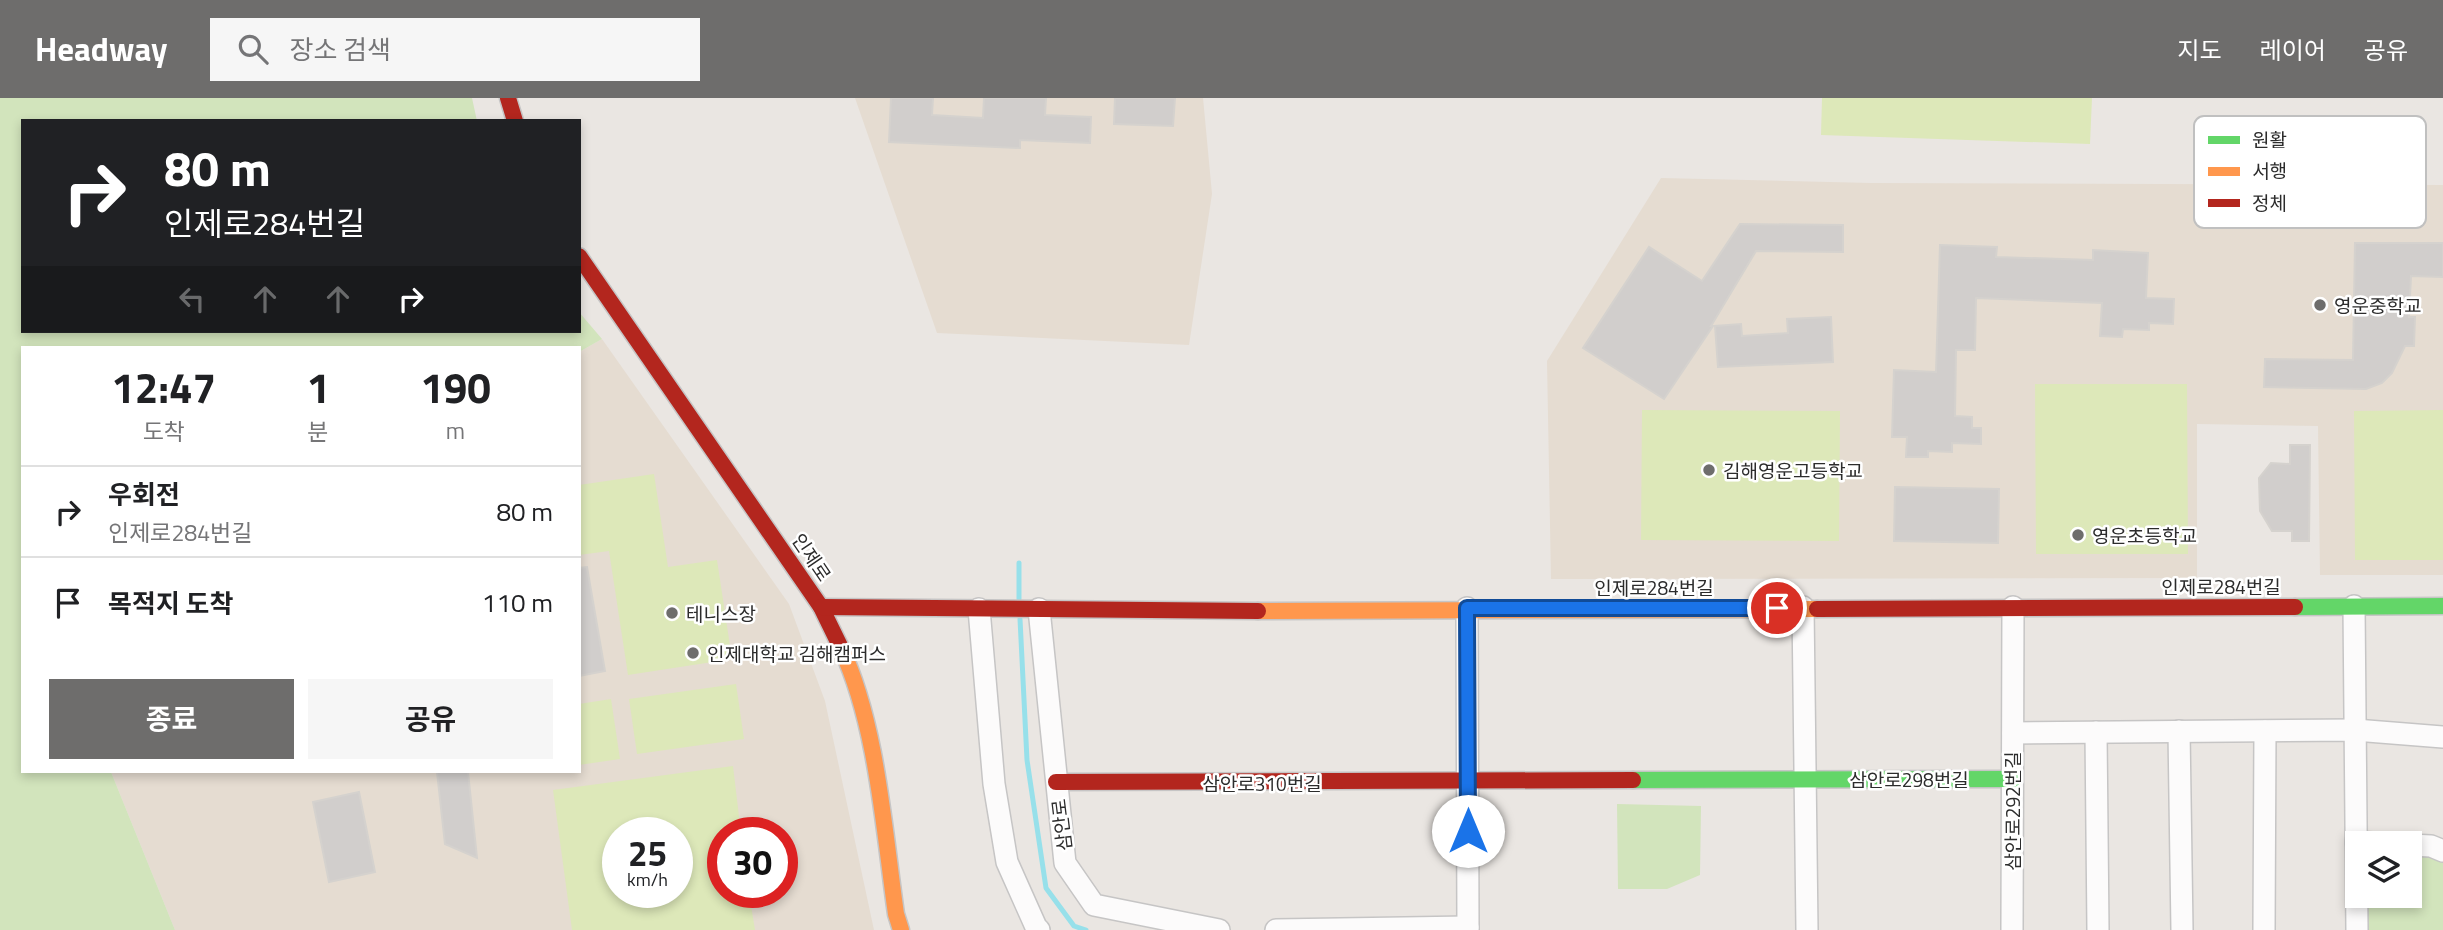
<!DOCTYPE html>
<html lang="ko">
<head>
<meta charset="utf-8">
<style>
	:root { --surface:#fff; --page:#f6f6f6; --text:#202124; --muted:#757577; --line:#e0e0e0; --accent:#6e6d6c }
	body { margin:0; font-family:"Titillium Web","Noto Sans KR",sans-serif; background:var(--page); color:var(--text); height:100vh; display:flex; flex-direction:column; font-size:26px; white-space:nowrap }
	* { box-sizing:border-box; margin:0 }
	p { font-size:23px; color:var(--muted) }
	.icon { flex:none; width:38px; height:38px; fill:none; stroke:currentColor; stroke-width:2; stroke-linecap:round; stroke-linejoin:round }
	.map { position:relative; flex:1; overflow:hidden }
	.side { position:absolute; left:21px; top:248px; width:560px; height:427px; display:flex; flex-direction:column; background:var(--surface); border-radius:0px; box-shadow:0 4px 10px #0003 }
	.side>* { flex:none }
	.guide { position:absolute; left:21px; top:21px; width:560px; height:214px; border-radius:0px; box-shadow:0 4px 10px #0003; background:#202124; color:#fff; overflow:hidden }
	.buttons { position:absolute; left:2345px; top:733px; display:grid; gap:14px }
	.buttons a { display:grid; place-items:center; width:77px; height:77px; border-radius:0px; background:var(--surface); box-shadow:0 4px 10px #0003; font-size:35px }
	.speed { position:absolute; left:602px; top:719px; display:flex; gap:14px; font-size:35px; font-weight:700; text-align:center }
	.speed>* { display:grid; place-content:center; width:91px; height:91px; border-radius:50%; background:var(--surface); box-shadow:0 4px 10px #0003; line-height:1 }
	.speed small { font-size:18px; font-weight:400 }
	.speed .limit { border:10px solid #d22; background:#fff; color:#111 }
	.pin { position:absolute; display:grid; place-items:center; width:60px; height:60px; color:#fff; margin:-30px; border:4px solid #fff; border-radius:50%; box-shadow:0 2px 7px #0007 }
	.me { position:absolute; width:77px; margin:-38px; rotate:0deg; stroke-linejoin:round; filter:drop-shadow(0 0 5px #0008) }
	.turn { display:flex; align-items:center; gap:24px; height:147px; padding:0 28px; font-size:32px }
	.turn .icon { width:91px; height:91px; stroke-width:2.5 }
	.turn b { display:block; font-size:49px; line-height:60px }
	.lanes { display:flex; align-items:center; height:66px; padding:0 28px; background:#0003; justify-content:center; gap:35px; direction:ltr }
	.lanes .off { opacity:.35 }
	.eta { display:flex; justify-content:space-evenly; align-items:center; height:119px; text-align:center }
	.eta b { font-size:42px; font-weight:700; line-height:49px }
	.action { display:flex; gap:14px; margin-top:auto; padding:14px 28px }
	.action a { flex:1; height:80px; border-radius:0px; background:var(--accent); color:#fff; font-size:28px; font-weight:700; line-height:80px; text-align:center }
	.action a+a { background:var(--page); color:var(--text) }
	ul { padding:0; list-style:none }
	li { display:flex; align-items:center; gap:21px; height:91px; padding:0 28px; border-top:2px solid var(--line) }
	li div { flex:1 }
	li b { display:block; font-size:26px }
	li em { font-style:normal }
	header { display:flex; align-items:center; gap:42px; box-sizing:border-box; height:98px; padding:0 35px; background:var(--accent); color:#fff }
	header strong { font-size:33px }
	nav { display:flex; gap:38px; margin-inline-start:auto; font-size:24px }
	.search { width:490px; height:63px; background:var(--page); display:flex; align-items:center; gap:18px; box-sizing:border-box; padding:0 24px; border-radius:0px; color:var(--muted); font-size:26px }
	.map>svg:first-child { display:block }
	.education { fill:#e5dcd1; fill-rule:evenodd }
	.green { fill:#d2e4bc }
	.pitch { fill:#dde8b9; fill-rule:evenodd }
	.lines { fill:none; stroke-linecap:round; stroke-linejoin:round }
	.stream { stroke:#97e0ea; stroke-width:5 }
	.building { fill:#d1cecc; stroke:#d5d2ce; stroke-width:2 }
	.street-casing { stroke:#c6c5c5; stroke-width:24 }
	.fast-casing { stroke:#c6c5c5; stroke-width:19 }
	.slow-casing { stroke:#c6c5c5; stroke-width:19 }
	.jam-casing { stroke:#c6c5c5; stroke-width:19 }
	.street { stroke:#fcfbfb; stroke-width:21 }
	.fast { stroke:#63d668; stroke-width:16 }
	.slow { stroke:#ff974d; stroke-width:16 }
	.jam { stroke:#b3261e; stroke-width:16 }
	.route-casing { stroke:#114b97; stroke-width:18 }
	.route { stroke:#1a73e8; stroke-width:12 }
	.poi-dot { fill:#6e6d6c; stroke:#fff; stroke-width:2.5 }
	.labels { text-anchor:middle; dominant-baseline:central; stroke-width:5; stroke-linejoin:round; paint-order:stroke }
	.poi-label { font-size:19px; fill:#2c2c2c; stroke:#fff; text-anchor:start }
	.street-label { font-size:19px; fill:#2c2c2c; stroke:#fff }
	.key { fill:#fff; stroke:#c0c0c0; stroke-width:2 }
	.key-label { font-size:19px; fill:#2c2c2c }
</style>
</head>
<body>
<header>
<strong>Headway</strong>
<div class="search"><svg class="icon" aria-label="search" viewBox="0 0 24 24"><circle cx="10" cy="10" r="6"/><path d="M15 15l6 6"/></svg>장소 검색</div>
<nav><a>지도</a><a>레이어</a><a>공유</a></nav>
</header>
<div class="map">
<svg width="2443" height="832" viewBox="0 0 2443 832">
	<rect width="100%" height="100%" fill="#eae6e2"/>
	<g class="education">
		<polygon points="855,0 1203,0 1212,96 1189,247 937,235"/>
		<polygon points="1661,80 1871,85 2443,87 2443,477 2320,477 2318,328 2197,326 2197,480 1551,481 1547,263"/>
		<path d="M602,241L789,506L825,603L874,832H175L111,674H579V254ZM618,735H677V794H618ZM723,735H782V794H723Z"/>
	</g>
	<g class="green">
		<polygon points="0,0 472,0 477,23 23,23 23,233 579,233 579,214 602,241 579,254 579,250 23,250 23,674 111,674 175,832 0,832"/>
		<polygon points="1617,706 1701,708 1700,777 1667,791 1618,791"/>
		<polygon points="2420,756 2443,764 2443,832 2366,832 2367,798 2410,798 2410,757"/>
	</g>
	<g class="pitch">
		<polygon points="1822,0 2092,0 2090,46 1821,37"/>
		<polygon points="2035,286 2187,286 2188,456 2036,456"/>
		<polygon points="1642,312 1840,313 1839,443 1641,442"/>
		<polygon points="2443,312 2443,462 2355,462 2354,313"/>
		<polygon points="654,376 668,469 717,462 732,561 628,577 609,453 579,457 579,387"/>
		<polygon points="736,586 744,641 637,656 629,601"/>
		<polygon points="611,601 620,661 579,667 579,606"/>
		<path d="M733,668L741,735H723V794L749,795L755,832H572L553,692ZM618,735H677V794H618Z"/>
	</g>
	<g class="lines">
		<g class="stream">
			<polyline points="1019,501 1019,465"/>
			<polyline points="1020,521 1027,662 1046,790 1074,828 1086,832"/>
		</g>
	</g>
	<g class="building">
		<polygon points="891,0 933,0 932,17 983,20 984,0 1046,0 1045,17 1091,19 1090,45 1020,42 1020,50 889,44"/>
		<polygon points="1115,0 1175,0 1173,28 1114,26"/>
		<polygon points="1740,126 1843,127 1843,154 1756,153 1711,228 1713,228 1664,301 1583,250 1649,149 1702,183"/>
		<polygon points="2355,145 2443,145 2443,179 2411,178 2409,219 2415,219 2414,248 2405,248 2392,275 2382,285 2366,291 2264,289 2265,261 2353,262"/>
		<polygon points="1940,147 1997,149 1996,159 2093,162 2093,152 2148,155 2146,200 2174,201 2173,226 2149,225 2149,232 2123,231 2122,239 2100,238 2102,205 1976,200 1975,252 1956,252 1955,318 1972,319 1972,330 1981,330 1981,346 1952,345 1952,354 1928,353 1928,359 1906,359 1907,339 1892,339 1894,272 1936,274"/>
		<polygon points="1831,219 1833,264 1718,269 1715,228 1741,226 1742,238 1788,235 1787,221"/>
		<polygon points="2290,347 2310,347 2309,443 2292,443 2292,433 2272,433 2260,413 2259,380 2271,365 2290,366"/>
		<polygon points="1895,389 1999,391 1998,445 1894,443"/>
		<polygon points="587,469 605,573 579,578 579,470"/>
		<polygon points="437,674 468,674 477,760 445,746"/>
		<polygon points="359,694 375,774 329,784 313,704"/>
	</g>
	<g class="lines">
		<defs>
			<g id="street">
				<polyline points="2354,508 2357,832"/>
				<polyline points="1803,509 1807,832"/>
				<polyline points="1467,510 1468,832"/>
				<polyline points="979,511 994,686 1007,764 1036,829 1039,832"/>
				<polyline points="1039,511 1065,765 1094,807 1219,832"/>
				<polyline points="2179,633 2182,832"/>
				<polyline points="2096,634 2098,832"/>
				<polyline points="2013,635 2355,632 2443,639"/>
				<polyline points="2356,744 2389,746"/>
				<polyline points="2410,747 2431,748 2443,753"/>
				<polyline points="1276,832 1468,829"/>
				<polyline points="2012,832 2013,509"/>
				<polyline points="2264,832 2265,633"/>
			</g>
			<g id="fast">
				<polyline points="2295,509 2443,508"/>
				<polyline points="1633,682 2013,681"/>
			</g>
			<g id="slow">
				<polyline points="1258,513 1817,511"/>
				<path d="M841,550C877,626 884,733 896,816L901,832"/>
			</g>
			<g id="jam">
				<polyline points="508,0 515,23"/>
				<polyline points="579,158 821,509 841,550"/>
				<polyline points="821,509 1258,513"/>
				<polyline points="1817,511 2295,509"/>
				<polyline points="1056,684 1633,682"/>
			</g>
		</defs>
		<use href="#street" class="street-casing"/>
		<use href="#fast" class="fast-casing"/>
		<use href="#slow" class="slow-casing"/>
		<use href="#jam" class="jam-casing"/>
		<use href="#street" class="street"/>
		<use href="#fast" class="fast"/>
		<use href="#slow" class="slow"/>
		<use href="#jam" class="jam"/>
	</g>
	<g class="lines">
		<defs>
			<polyline id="route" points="1468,733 1467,510 1777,510"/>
		</defs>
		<use href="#route" class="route-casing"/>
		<use href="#route" class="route"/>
	</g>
	<g class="poi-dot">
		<circle cx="2320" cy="207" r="7"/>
		<circle cx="1709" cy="372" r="7"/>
		<circle cx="2078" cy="437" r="7"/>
		<circle cx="672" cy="515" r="7"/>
		<circle cx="693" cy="555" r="7"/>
	</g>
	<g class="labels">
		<g class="poi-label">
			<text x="2334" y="207">영운중학교</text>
			<text x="1723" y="372">김해영운고등학교</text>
			<text x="2092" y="437">영운초등학교</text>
			<text x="686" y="515">테니스장</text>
			<text x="707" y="555">인제대학교 김해캠퍼스</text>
		</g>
		<g class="street-label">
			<text transform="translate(812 459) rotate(56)">인제로</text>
			<text x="2221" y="488">인제로284번길</text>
			<text x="1654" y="489">인제로284번길</text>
			<text x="1909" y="681">삼안로298번길</text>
			<text x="1262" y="685">삼안로310번길</text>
			<text transform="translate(2012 713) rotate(-90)">삼안로292번길</text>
			<text transform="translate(1061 727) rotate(-97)">삼안로</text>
		</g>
	</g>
	<rect x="2194" y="18" width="232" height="112" rx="10" class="key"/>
	<rect x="2208" y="38" width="32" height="8" fill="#63d668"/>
	<rect x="2208" y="69" width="32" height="9" fill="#ff974d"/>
	<rect x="2208" y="101" width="32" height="8" fill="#b3261e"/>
	<g class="key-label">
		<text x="2252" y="49">원활</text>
		<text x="2252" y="80">서행</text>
		<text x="2252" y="112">정체</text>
	</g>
</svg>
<div class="buttons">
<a><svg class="icon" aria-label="layers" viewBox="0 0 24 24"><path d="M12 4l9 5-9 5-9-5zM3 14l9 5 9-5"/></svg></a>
</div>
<div class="speed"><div>25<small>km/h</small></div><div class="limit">30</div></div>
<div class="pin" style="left:1777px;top:510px;background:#d93025"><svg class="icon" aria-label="arrive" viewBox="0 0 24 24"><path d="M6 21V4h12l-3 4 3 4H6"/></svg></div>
<svg class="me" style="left:1468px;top:733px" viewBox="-20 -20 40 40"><circle r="19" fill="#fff"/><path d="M0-13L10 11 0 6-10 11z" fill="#1a73e8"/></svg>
<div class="guide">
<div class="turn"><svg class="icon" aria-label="right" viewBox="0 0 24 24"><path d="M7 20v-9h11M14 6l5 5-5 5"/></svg><div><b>80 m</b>인제로284번길</div></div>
<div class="lanes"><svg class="icon off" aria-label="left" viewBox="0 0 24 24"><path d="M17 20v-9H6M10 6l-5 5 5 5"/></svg><svg class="icon off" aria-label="ahead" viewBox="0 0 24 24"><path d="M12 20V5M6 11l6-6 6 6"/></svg><svg class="icon off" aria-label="ahead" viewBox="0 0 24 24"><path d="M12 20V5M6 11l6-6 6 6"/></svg><svg class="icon" aria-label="right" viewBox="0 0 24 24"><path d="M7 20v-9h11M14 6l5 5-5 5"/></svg></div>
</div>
<section class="side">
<div class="eta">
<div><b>12:47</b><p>도착</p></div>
<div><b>1</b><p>분</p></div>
<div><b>190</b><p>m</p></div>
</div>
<ul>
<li><svg class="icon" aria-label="right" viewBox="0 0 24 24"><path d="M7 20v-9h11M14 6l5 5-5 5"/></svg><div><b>우회전</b><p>인제로284번길</p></div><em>80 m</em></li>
<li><svg class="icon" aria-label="arrive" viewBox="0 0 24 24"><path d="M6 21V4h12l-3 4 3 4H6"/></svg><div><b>목적지 도착</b></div><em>110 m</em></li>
</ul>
<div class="action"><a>종료</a><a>공유</a></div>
</section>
</div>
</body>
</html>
